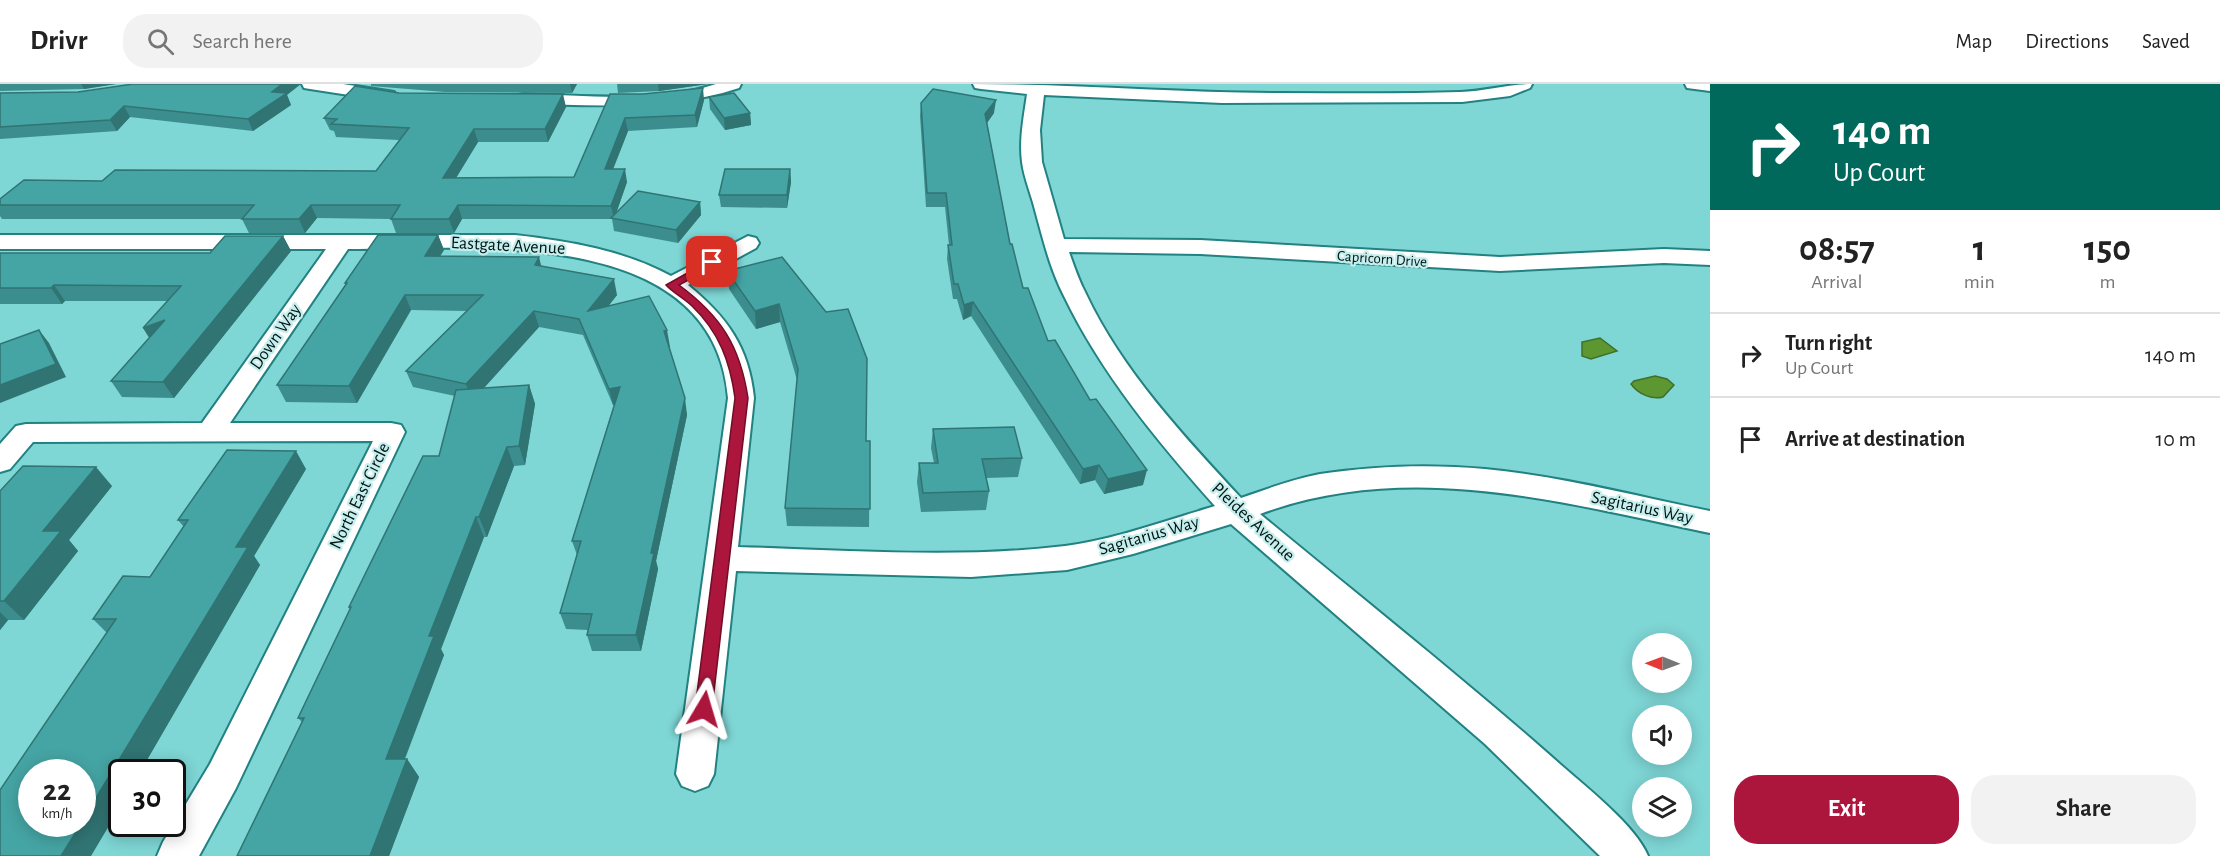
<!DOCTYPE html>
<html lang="en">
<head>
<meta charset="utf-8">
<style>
	:root { --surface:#fff; --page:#f2f2f2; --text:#222; --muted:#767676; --line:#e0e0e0; --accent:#ac163d }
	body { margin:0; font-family:"Alegreya Sans",sans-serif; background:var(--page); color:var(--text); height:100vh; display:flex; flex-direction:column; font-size:22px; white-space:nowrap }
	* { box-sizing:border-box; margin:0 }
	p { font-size:20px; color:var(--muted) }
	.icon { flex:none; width:33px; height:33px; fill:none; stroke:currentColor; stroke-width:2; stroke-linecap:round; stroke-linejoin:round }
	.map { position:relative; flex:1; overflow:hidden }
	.panel { display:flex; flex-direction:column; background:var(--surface); width:510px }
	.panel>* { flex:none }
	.hud { background:#00695c; color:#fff; overflow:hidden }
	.needle { width:39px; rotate:271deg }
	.fabs { position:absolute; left:1632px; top:549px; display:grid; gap:12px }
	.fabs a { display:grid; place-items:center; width:60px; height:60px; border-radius:50%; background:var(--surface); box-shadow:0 3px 15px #0003; font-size:30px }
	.speed { position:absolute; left:18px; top:675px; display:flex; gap:12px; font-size:30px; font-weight:700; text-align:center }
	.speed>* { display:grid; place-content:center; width:78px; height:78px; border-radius:50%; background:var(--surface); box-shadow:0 3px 15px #0003; line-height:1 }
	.speed small { font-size:15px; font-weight:400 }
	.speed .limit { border:3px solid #111; border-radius:9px; background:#fff; color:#111 }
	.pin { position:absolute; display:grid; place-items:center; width:51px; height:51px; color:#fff; margin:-26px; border-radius:12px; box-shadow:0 3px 9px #0006 }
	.me { position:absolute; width:66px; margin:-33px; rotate:7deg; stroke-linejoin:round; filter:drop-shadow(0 0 4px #0008) }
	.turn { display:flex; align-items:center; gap:21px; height:126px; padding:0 24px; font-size:27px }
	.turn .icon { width:78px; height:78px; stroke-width:2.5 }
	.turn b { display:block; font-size:42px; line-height:51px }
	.eta { display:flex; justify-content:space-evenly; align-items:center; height:102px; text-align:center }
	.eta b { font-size:36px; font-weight:600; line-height:42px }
	.button { display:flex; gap:12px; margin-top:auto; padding:12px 24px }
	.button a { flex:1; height:69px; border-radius:24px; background:var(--accent); color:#fff; font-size:24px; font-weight:600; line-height:69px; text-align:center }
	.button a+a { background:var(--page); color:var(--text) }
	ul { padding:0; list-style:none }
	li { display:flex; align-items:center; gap:18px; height:84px; padding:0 24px; border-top:2px solid var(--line) }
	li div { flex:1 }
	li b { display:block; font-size:22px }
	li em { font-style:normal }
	header { display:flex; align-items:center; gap:36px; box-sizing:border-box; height:84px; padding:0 30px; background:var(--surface); border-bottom:2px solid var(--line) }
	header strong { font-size:28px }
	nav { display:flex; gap:33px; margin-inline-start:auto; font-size:21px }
	.search { width:420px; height:54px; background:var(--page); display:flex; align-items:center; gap:15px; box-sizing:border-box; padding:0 21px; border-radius:24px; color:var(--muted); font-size:22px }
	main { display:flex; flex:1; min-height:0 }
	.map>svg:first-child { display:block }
	.water { fill:#5c9731; stroke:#407028; stroke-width:1.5 }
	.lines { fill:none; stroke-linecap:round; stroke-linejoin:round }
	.street-casing { stroke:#228181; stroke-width:4 }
	.street { fill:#fff; fill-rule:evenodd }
	.wall { fill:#3b8e8d }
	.shaded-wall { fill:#307473 }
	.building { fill:#45a5a4; stroke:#307473; stroke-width:1.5 }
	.route { fill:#ac163d; stroke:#700e28; stroke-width:1.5 }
	.labels { text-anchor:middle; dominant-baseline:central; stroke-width:4.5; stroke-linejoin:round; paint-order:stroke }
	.far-street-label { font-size:15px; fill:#001414; stroke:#c5eeed }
	.street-label { font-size:18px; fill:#001414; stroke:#c5eeed }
</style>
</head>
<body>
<header>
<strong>Drivr</strong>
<div class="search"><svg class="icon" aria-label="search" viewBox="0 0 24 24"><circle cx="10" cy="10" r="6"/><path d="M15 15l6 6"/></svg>Search here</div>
<nav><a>Map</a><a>Directions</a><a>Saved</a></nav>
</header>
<main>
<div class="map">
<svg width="1710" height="772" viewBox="0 0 1710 772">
	<rect width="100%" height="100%" fill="#7ed6d5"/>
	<g class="water">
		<polygon points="1600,254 1617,267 1591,275 1582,272 1582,258"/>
		<path d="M1655,292L1667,295L1674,301L1663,313C1652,316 1638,310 1631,300L1634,297Z"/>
	</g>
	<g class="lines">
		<defs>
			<g id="street">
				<polygon points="302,0 343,0 388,7 394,8 397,12 394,16 388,17 310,5 304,4"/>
				<path d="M716,0H741L739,4C669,27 597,21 524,20L518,19L515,15L518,11L524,10C586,11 656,20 716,0Z"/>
				<path d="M973,0C1076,0 1179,9 1282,9C1342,9 1401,10 1460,8C1485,7 1508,0 1532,0L1530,4L1510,12L1462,18L1222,19L1044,11L1040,46L1042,78L1064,155L1200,156L1500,173L1664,165L1710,167V181L1664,179L1500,187L1200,170L1069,168C1074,182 1079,197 1086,210C1121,285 1185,354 1241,414C1267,405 1293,395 1320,390C1374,382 1431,380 1485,385C1561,392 1636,412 1710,427V449C1560,418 1409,375 1260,430C1360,513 1463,594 1561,681C1586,703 1636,742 1648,772H1600L1485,660L1231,440L1133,470L1067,486L971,493L736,487L714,690L708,702L695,707L682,702L676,690L728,314C714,140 472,165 348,165L230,339H391L401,341L405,348L236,704L199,772H157L163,758L210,680L373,357L33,358L10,385L0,388V360L16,342L26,340L202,339L326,165H0V151H515C568,157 623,166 671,192L748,152L756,154L759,159L756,164L688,201C727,233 749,263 754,314L738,463C847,466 957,475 1065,462C1113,456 1168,436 1215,422C1158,358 1101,289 1064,212C1050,185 1043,155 1035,126C1031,110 1024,94 1022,78C1019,55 1024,32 1027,10L981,5L975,4Z"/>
				<polygon points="1685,0 1710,0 1710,7 1687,4"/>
			</g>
		</defs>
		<use href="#street" class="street-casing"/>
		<use href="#street" class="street"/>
	</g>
	<g class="wall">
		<polygon points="0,0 116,0 84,5 0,7"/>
		<polygon points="371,0 577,0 572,9 445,8 371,2"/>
		<polygon points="617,0 708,0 659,7 618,9"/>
		<polygon points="0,9 287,11 291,21 253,47 130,33 117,47 0,55"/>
		<polygon points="399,9 566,23 548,58 478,58 456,94 574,93 610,10 704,16 697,43 628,47 613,85 627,98 616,130 700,118 701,131 678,159 614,147 612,135 462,135 454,149 396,149 391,135 317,134 305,149 249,149 242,135 2,135 0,132 0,115 102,97 376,87 399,56 336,53 334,47 330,46 324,34"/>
		<polygon points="709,13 750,29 751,41 725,46 710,25"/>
		<polygon points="921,19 994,29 987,39 1010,160 1023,204 1048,257 1090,316 1143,401 1104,410 1095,396 1080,400 971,232 963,236 957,215 953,215 947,175 948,161 949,161 945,123 926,123 920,32"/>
		<polygon points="790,85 791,98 787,124 721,123 719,111"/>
		<polygon points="438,151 444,166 440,172 541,182 617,211 609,221 670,263 669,263 687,331 656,477 658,485 641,567 592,567 587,551 588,546 566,545 560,529 577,471 572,457 614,321 613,321 583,251 539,243 484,304 529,301 535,320 525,381 514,382 487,453 484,453 441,565 444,571 405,675 407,675 419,693 389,772 237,772 302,638 298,634 350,526 349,523 439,372 455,312 413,303 406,287 467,227 411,226 357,319 286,318 277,301 345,201 345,199"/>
		<polygon points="283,152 291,167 174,314 122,313 111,297 149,254 168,217 65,217 62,220 0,220 0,169 210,169"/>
		<polygon points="782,173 866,357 870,357 869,443 787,442 785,424 797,296 780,238 756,245 729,205 727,187"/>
		<polygon points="933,345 1022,374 1018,393 986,394 989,407 986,426 921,428 917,398 919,379 934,379 931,364"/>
		<polygon points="306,385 254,472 260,481 140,688 122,688 107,549 93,535 150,493 184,443 178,436"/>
		<polygon points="112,402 69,456 78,467 24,536 8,536 0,546 0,407"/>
	</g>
	<g class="shaded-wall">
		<polygon points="81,0 116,0 84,5"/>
		<polygon points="282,0 301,0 287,11 291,21 253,47 248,35 272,8"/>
		<polygon points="570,0 577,0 572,9"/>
		<polygon points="658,0 708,0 659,7"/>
		<polygon points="703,4 704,16 697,43 695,31"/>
		<polygon points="563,10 566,23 548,58 545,45"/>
		<polygon points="996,16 994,29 984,43 985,30"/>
		<polygon points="124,22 130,33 117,47 110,36"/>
		<polygon points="750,29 751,41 725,46 724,34"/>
		<polygon points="625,34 628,47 608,98 605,85"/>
		<polygon points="474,45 478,58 448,107 443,94"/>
		<polygon points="625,85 627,98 614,135 611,122"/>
		<polygon points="790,85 791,98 787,124 787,111"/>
		<polygon points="700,118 701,131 678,159 676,146"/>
		<polygon points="311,121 317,134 305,149 299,135"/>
		<polygon points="458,121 462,135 454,149 449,135"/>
		<polygon points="438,151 444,166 431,187 425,172"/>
		<polygon points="283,152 291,167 174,314 163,298"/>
		<polygon points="539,173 543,189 535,181"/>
		<polygon points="614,195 617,211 592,243 588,227"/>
		<polygon points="54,201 65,217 62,220 51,204"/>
		<polygon points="405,211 411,226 357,319 349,302"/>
		<polygon points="973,218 971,232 963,236 964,221"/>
		<polygon points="779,220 780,238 756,245 755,227"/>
		<polygon points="534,227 539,243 472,317 466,300"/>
		<polygon points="165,236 153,260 143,244"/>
		<polygon points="39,246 49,259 66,293 0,319 0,301"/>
		<polygon points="667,246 670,263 667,263 664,247"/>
		<polygon points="529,301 535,320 525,381 519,362"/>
		<polygon points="620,303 623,319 613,321 609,305"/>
		<polygon points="685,314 687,331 656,477 658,485 641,567 636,551 651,469"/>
		<polygon points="507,363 514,382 487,453 479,433"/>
		<polygon points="296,367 306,385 254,472 260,481 140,688 122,688 122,720 91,772 61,772 81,740 82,740 82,737 236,463"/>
		<polygon points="1099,381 1095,396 1080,400 1083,385"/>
		<polygon points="96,383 112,402 69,456 78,467 24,536 4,517 43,447"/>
		<polygon points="1147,386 1143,401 1104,410 1108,395"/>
		<polygon points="476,433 484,453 441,565 444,571 398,692 386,675 429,552"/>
		<polygon points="0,528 8,536 0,546"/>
		<polygon points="407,675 419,693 389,772 370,772"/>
	</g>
	<g class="building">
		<polygon points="133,0 282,0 272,8 287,9 248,35 124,22 110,36 0,43 0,9 78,8"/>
		<polygon points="355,2 399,9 563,10 545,45 474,45 443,94 574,93 610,10 643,10 703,4 695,31 625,34 605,85 625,85 611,122 458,121 449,135 391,135 400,121 311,121 299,135 242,135 254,121 0,121 0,115 24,96 102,97 115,86 376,87 409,44 331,40 337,35 324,34"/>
		<polygon points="933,5 996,16 985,30 1010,160 1012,160 1023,204 1028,204 1048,257 1055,256 1090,316 1096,315 1147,386 1108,395 1099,381 1083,385 973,218 964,221 958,200 954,200 948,161 952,161 946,109 927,109 921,19"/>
		<polygon points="734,9 750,29 724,34 709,13"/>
		<polygon points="725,85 790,85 787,111 719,111"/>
		<polygon points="638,107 700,118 676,146 611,134"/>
		<polygon points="378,151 438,151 425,172 539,173 535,181 614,195 588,227 649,212 667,246 664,247 685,314 651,469 654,469 636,551 587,551 592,530 560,529 581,457 572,457 620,303 609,305 579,235 534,227 466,300 406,287 483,211 405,211 349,302 277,301 347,199 345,199"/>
		<polygon points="225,152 283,152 163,298 111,297 165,236 143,244 181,202 54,201 51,204 0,204 0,169 210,169"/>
		<polygon points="782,173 826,228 848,225 867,275 866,357 870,357 870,425 785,424 798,285 779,220 755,227 727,187"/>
		<polygon points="39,246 56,280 0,301 0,260"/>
		<polygon points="529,301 519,362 507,363 479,433 476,433 429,552 434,552 386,675 407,675 370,772 237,772 304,634 298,634 351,523 349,523 423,372 439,372 456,306"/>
		<polygon points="1014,343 1022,374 982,375 989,407 923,409 919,379 938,379 933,345"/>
		<polygon points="227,366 296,367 236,463 248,463 82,737 82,688 32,688 32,740 81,740 61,772 0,772 0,706 116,535 93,535 123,492 150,493 188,436 178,436"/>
		<polygon points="23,382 96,383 43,447 61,447 4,517 0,517 0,407"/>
	</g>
	<path class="route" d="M712,175L717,178L716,181L679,201C721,232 740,262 748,314L712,625L710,631L704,633L697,631L695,625L735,314C730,277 719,248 692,222C684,214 673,209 666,201Z"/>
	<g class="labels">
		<g class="far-street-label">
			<text transform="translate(1382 175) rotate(4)">Capricorn Drive</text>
		</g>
		<g class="street-label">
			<text transform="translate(508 162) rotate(3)">Eastgate Avenue</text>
			<text transform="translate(276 253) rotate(-55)">Down Way</text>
			<text transform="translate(360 412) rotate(-64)">North East Circle</text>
			<text transform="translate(1642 424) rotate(12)">Sagitarius Way</text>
			<text transform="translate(1253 438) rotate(43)">Pleides Avenue</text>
			<text transform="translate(1149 452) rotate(-16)">Sagitarius Way</text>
		</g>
	</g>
</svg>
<div class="fabs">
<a><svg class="needle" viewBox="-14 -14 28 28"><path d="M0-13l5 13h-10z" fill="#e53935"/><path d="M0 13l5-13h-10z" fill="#767676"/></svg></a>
<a><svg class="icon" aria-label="sound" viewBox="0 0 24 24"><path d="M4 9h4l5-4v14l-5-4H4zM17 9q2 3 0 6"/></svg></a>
<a><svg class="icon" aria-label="layers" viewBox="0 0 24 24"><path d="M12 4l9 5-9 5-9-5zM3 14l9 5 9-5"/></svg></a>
</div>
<div class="speed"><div>22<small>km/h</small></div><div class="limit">30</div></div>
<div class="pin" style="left:712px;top:178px;background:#d93025"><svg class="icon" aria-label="arrive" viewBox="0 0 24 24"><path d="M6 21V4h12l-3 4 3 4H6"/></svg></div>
<svg class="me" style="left:704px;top:625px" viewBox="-20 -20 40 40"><path d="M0-17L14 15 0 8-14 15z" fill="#ac163d" stroke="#fff" stroke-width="4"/></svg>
</div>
<section class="panel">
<div class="hud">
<div class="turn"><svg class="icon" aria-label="right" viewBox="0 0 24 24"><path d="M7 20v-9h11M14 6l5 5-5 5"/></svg><div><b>140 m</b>Up Court</div></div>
</div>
<div class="eta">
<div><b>08:57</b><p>Arrival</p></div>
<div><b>1</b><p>min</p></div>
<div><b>150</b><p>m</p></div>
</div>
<ul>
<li><svg class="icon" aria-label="right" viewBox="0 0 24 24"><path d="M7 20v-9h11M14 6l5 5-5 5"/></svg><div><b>Turn right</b><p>Up Court</p></div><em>140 m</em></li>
<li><svg class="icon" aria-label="arrive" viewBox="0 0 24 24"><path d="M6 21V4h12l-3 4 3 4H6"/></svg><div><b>Arrive at destination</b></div><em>10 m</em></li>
</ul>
<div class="button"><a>Exit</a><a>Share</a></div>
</section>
</main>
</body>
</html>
